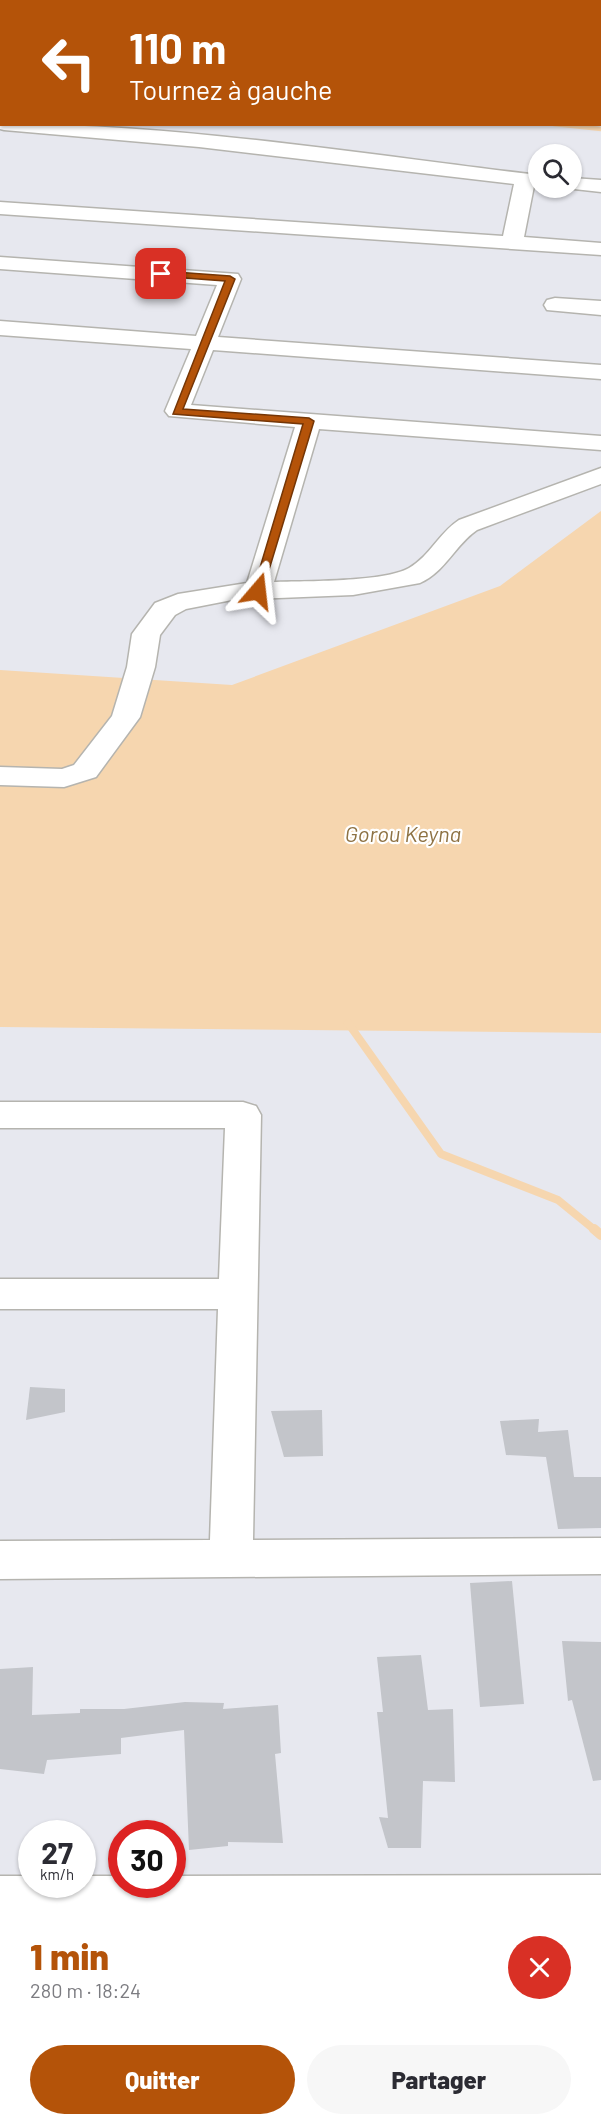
<!DOCTYPE html>
<html lang="fr">
<head>
<meta charset="utf-8">
<style>
	:root { --surface:#fff; --page:#f7f7f7; --text:#2b2b33; --muted:#7c7c81; --accent:#b45309 }
	body { margin:0; font-family:Barlow,sans-serif; background:var(--page); color:var(--text); height:100vh; display:flex; flex-direction:column; font-size:22px; white-space:nowrap }
	* { box-sizing:border-box; margin:0 }
	p { font-size:20px; color:var(--muted) }
	.icon { flex:none; width:33px; height:33px; fill:none; stroke:currentColor; stroke-width:2; stroke-linecap:round; stroke-linejoin:round }
	.map { position:relative; height:1916px; overflow:hidden }
	.side { display:flex; flex-direction:column; background:var(--surface); flex:1 }
	.side>* { flex:none }
	.hud { position:absolute; left:0px; top:0px; width:602px; height:126px; box-shadow:0 2px 4px #0004; background:#b45309; color:#fff; overflow:hidden }
	.tools { position:absolute; left:528px; top:144px; display:grid; gap:12px }
	.tools a { display:grid; place-items:center; width:54px; height:54px; border-radius:50%; background:var(--surface); box-shadow:0 2px 4px #0004; font-size:30px }
	.speed { position:absolute; left:18px; top:1820px; display:flex; gap:12px; font-size:30px; font-weight:700; text-align:center }
	.speed>* { display:grid; place-content:center; width:78px; height:78px; border-radius:50%; background:var(--surface); box-shadow:0 2px 4px #0004; line-height:1 }
	.speed small { font-size:15px; font-weight:400 }
	.speed .limit { border:9px solid #d22; background:#fff; color:#111 }
	.pin { position:absolute; display:grid; place-items:center; width:51px; height:51px; color:#fff; margin:-26px; border-radius:12px; box-shadow:0 3px 9px #0006 }
	.me { position:absolute; width:66px; margin:-33px; rotate:17deg; stroke-linejoin:round; filter:drop-shadow(0 0 4px #0008) }
	.turn { display:flex; align-items:center; gap:21px; height:126px; padding:0 30px; font-size:27px }
	.turn .icon { width:78px; height:78px; stroke-width:2.5 }
	.turn b { display:block; font-size:42px; line-height:51px }
	.round { display:grid; place-items:center; flex:none; width:63px; height:63px; border-radius:32px; background:var(--page) }
	.summary { display:flex; align-items:center; justify-content:space-between; height:102px; padding:0 30px }
	h1 { font-size:36px; font-weight:800; line-height:45px; color:var(--accent) }
	.button { display:flex; gap:12px; margin-top:auto; padding:12px 30px }
	.button a { flex:1; height:69px; border-radius:36px; background:var(--accent); color:#fff; font-size:24px; font-weight:800; line-height:69px; text-align:center }
	.button a+a { background:var(--page); color:var(--text) }
	.map>svg:first-child { display:block }
	.water { fill:#f6d6af }
	.lines { fill:none; stroke-linecap:round; stroke-linejoin:round }
	.stream-far2 { stroke:#f6d6af; stroke-width:4.5 }
	.stream-far1 { stroke:#f6d6af; stroke-width:8 }
	.stream { stroke:#f6d6af; stroke-width:10 }
	.building { fill:#c3c5ca }
	.minor-casing { stroke:#b5b4af; stroke-width:3 }
	.minor { fill:#fff; fill-rule:evenodd }
	.route { fill:#b45309; stroke:#753606; stroke-width:1.5 }
	.labels { text-anchor:middle; dominant-baseline:central; stroke-width:4.5; stroke-linejoin:round; paint-order:stroke }
	.water-label { font-size:22px; font-style:italic; fill:#8e7243; stroke:#fff }
</style>
</head>
<body>
<div class="map">
<svg width="601" height="1916" viewBox="0 0 601 1916">
	<rect width="100%" height="100%" fill="#e7e8ef"/>
	<polygon class="water" points="601,511 601,1033 0,1027 0,670 232,685 500,586"/>
	<g class="lines">
		<polyline class="stream-far2" points="554,124 601,129"/>
		<polyline class="stream-far1" points="348,1023 441,1154 558,1200 596,1231"/>
		<polyline class="stream" points="594,1229 601,1235"/>
	</g>
	<g class="building">
		<polygon points="30,1387 65,1389 65,1412 26,1420"/>
		<polygon points="322,1410 323,1456 284,1457 271,1411"/>
		<polygon points="539,1419 538,1432 568,1430 574,1477 601,1477 601,1528 558,1529 546,1457 506,1455 500,1421"/>
		<polygon points="512,1581 524,1704 480,1707 470,1583"/>
		<polygon points="562,1641 601,1642 601,1780 593,1781 572,1700 568,1701"/>
		<polygon points="421,1655 428,1710 453,1709 455,1782 423,1781 421,1848 388,1848 379,1817 388,1818 377,1712 383,1712 377,1657"/>
		<polygon points="33,1667 32,1715 80,1713 80,1709 124,1709 185,1702 224,1703 223,1709 278,1705 281,1753 275,1754 283,1843 228,1842 228,1846 189,1850 184,1730 121,1738 121,1754 47,1760 44,1774 0,1769 0,1669"/>
	</g>
	<g class="lines">
		<defs>
			<g id="minor">
				<polygon points="592,0 601,0 601,5 600,2"/>
				<polygon points="0,9 2,9 0,21"/>
				<rect x="600" y="34" width="1" height="10"/>
				<rect x="0" y="35" width="2" height="10"/>
				<rect x="600" y="73" width="1" height="10"/>
				<path d="M0,119L2,124C181,124 360,154 538,175V187L534,186L524,237L601,243V255L0,214V202L503,236L514,184L199,147L4,130L0,129Z"/>
				<polygon points="572,178 601,180 601,192 565,188 572,188"/>
				<path d="M0,257L238,274L241,279L218,337L601,365V379L213,350L191,405L601,436V450L319,429L274,582C304,581 385,582 409,568C430,556 438,534 459,520L601,468V484L477,530C455,545 446,571 420,583L353,595L232,600L186,609L175,615L160,635L155,667L140,717L96,777L64,787L0,785V767L62,769L74,765L112,716L127,667L132,634L155,603L178,594L247,583L295,427L169,416L165,411L191,349L0,335V321L196,336L217,285L0,269Z"/>
				<polygon points="555,298 601,301 601,315 547,310 544,305 547,300"/>
				<polygon points="0,1102 243,1102 256,1106 261,1115 253,1540 601,1538 601,1574 0,1579 0,1541 210,1540 218,1309 0,1309 0,1279 219,1279 225,1128 0,1128"/>
				<polygon points="601,1875 601,1916 0,1916 0,1876 32,1876 32,1884 82,1884 82,1876 122,1876 122,1884 172,1884 172,1876"/>
			</g>
		</defs>
		<use href="#minor" class="minor-casing"/>
		<use href="#minor" class="minor"/>
	</g>
	<polygon class="route" points="161,271 230,276 235,279 183,409 309,418 314,421 262,593 253,591 303,424 173,414 225,281 158,276 157,274"/>
	<g class="labels">
		<g class="water-label">
			<text x="403" y="833">Gorou Keyna</text>
		</g>
	</g>
</svg>
<div class="tools">
<a><svg class="icon" aria-label="search" viewBox="0 0 24 24"><circle cx="10" cy="10" r="6"/><path d="M15 15l6 6"/></svg></a>
</div>
<div class="speed"><div>27<small>km/h</small></div><div class="limit">30</div></div>
<div class="pin" style="left:161px;top:274px;background:#d93025"><svg class="icon" aria-label="arrive" viewBox="0 0 24 24"><path d="M6 21V4h12l-3 4 3 4H6"/></svg></div>
<svg class="me" style="left:258px;top:591px" viewBox="-20 -20 40 40"><path d="M0-17L14 15 0 8-14 15z" fill="#b45309" stroke="#fff" stroke-width="4"/></svg>
<div class="hud">
<div class="turn"><svg class="icon" aria-label="left" viewBox="0 0 24 24"><path d="M17 20v-9H6M10 6l-5 5 5 5"/></svg><div><b>110 m</b>Tournez à gauche</div></div>
</div>
</div>
<section class="side">
<div class="summary"><div><h1>1 min</h1><p>280 m · 18:24</p></div><a class="round" style="background:#d93025;color:#fff"><svg class="icon" aria-label="close" viewBox="0 0 24 24"><path d="M6 6l12 12M18 6L6 18"/></svg></a></div>
<div class="button"><a>Quitter</a><a>Partager</a></div>
</section>
</body>
</html>
